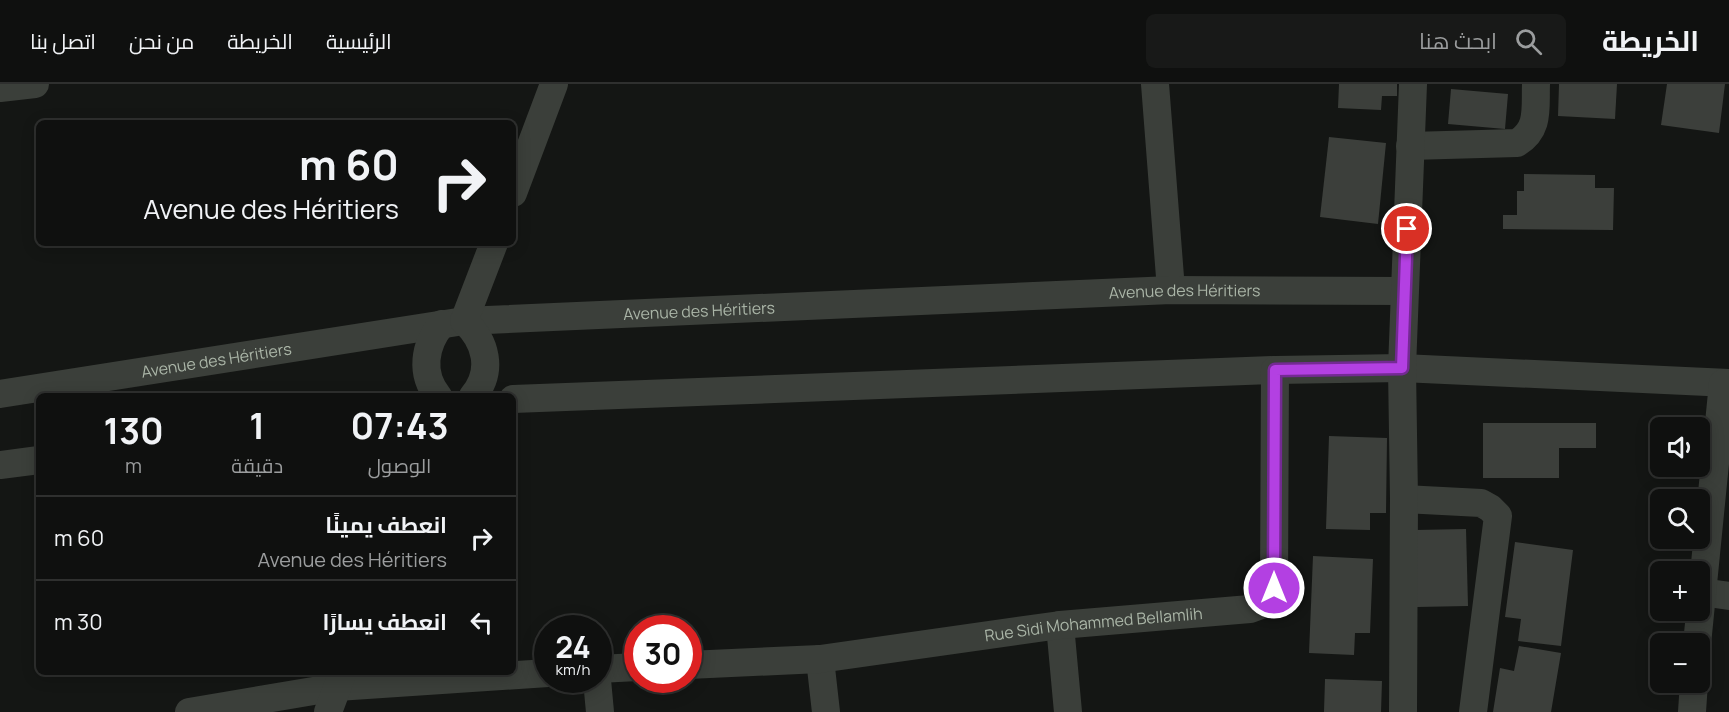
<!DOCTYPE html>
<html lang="ar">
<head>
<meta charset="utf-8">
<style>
	:root { --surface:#0f100f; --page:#181918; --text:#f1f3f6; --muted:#9b9d9e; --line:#2f302f }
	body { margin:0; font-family:Manrope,Cairo,sans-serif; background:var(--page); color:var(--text); direction:rtl; height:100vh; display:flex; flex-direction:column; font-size:22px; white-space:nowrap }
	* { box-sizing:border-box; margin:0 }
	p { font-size:20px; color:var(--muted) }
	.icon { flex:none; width:33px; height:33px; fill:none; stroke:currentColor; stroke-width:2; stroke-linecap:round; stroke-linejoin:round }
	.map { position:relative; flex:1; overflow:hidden; direction:ltr }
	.drawer { position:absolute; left:36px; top:309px; width:480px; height:282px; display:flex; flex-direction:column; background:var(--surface); border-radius:9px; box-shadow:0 3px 15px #0003,0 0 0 2px var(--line); direction:rtl }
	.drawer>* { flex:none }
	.hud { position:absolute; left:36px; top:36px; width:480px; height:126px; border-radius:9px; box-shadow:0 3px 15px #0003,0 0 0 2px var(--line); direction:rtl; background:#0f100f; color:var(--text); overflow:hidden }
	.tools { position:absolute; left:1650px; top:333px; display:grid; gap:12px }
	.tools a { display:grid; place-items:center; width:60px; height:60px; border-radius:9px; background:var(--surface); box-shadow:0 3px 15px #0003,0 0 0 2px var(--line); font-size:30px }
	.speed { position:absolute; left:534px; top:531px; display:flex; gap:12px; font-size:30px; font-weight:700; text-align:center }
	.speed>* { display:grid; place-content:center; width:78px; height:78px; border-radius:50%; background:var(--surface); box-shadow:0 3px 15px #0003,0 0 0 2px var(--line); line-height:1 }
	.speed small { font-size:15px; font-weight:400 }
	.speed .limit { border:9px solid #d22; background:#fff; color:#111 }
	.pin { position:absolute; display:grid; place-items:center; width:51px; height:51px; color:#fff; margin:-26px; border:3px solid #fff; border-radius:50%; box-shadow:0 2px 6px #0007 }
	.me { position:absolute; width:66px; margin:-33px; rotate:0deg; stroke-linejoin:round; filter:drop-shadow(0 0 4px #0008) }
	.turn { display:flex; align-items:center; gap:21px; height:126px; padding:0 18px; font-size:27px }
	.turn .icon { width:78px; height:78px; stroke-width:2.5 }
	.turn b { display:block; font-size:42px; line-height:51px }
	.eta { display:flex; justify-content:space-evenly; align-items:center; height:102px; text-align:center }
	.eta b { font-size:36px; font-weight:700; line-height:42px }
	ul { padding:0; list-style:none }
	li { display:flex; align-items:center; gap:18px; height:84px; padding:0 18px; border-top:2px solid var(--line) }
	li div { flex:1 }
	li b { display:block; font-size:22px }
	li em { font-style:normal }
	header { display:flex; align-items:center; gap:36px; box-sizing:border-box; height:84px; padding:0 30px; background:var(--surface); border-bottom:2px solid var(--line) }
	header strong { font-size:28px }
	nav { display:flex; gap:33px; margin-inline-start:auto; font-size:21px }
	.search { width:420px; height:54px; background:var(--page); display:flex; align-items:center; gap:15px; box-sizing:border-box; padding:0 21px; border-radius:9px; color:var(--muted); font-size:22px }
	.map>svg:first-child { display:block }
	.building { fill:#3c3f3b }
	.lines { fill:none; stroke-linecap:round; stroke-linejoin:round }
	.street { stroke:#3b3f3a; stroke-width:28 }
	.route-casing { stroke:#742a93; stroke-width:15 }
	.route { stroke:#b340e2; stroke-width:10 }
	.labels { text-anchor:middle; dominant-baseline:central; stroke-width:6; stroke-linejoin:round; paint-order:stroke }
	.street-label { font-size:16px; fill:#aab5a7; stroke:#0f100f }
</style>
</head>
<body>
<header>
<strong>الخريطة</strong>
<div class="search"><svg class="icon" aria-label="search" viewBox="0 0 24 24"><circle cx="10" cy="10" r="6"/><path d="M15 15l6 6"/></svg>ابحث هنا</div>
<nav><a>الرئيسية</a><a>الخريطة</a><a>من نحن</a><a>اتصل بنا</a></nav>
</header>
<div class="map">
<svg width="1729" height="628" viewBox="0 0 1729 628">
	<rect width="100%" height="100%" fill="#141614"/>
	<g class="building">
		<polygon points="1339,0 1397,0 1397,12 1382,12 1381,26 1338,24"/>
		<polygon points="1559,0 1617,0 1615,35 1558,32"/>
		<polygon points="1667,0 1725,0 1719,49 1661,41"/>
		<polygon points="1451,5 1508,10 1505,45 1448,40"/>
		<polygon points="1329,53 1386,59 1378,140 1320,133"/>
		<polygon points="1524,90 1595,91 1595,104 1614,104 1613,146 1503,145 1503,131 1517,131 1517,107 1524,107"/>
		<polygon points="1483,339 1596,339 1596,364 1559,364 1559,394 1483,394"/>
		<polygon points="1329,352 1387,354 1386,429 1370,429 1370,446 1326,445"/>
		<polygon points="1466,445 1468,522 1417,523 1415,446"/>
		<polygon points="1515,458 1573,466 1561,562 1518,557 1521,535 1505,533"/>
		<polygon points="1313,472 1373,475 1370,549 1355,549 1354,571 1309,569"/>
		<polygon points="1519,562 1561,569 1551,628 1493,628 1500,584 1514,587"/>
		<polygon points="1325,595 1382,597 1381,628 1324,628"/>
	</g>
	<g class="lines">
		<g class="street">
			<polyline points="1155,0 1171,206"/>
			<polyline points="0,4 35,0"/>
			<path d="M1410,62L1517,59C1540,45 1535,24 1536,0"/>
			<polyline points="513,109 554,0"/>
			<path id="s1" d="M0,310L464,237L1171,206L1404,207"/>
			<path d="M438,312C420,290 424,261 442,240"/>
			<path d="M473,312C494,287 486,257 464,237L494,159"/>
			<polyline points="513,315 1275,286 1402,284 1729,299"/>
			<polyline points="0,381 39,376"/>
			<polyline points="1404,415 1481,419 1490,424 1498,432 1473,628"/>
			<polyline points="1701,508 1729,512"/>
			<polyline points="1060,541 1068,628"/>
			<polyline points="1697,560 1723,299"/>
			<polyline points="820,575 826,628"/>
			<path id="s2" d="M688,581L820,575L1060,541L1250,525L1261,521L1274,504L1275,286"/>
			<polyline points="598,585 638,583"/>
			<polyline points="597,596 600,628"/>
			<polyline points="189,628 337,603 548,589"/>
			<polyline points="328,628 343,588"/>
			<polyline points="1403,628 1404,415 1402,284 1413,0"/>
			<polyline points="1692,628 1694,598"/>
		</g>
	</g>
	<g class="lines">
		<defs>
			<polyline id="route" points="1274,504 1275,286 1402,284 1407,145"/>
		</defs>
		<use href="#route" class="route-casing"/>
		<use href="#route" class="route"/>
	</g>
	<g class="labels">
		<g class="street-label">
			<text stroke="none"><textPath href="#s1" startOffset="1191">Avenue des Héritiers</textPath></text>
			<text stroke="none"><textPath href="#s1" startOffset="705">Avenue des Héritiers</textPath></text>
			<text stroke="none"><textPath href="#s1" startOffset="219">Avenue des Héritiers</textPath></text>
			<text stroke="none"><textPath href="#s2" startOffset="408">Rue Sidi Mohammed Bellamlih</textPath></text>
		</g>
	</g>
</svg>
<div class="tools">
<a><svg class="icon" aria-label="sound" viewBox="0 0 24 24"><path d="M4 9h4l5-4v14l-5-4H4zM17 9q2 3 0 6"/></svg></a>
<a><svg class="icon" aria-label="search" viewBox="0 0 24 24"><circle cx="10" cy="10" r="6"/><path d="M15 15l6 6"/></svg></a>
<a>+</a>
<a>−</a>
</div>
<div class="speed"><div>24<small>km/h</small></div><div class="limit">30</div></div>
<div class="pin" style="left:1407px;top:145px;background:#d93025"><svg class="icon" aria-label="arrive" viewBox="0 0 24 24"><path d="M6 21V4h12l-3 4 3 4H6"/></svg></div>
<svg class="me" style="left:1274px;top:504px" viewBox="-20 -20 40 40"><circle r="17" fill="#b340e2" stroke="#fff" stroke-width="3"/><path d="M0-11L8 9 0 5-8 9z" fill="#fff"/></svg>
<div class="hud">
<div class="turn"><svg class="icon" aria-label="right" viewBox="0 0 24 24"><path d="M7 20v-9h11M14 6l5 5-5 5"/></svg><div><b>60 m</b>Avenue des Héritiers</div></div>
</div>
<section class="drawer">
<div class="eta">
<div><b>07:43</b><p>الوصول</p></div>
<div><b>1</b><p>دقيقة</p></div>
<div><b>130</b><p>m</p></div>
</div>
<ul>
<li><svg class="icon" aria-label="right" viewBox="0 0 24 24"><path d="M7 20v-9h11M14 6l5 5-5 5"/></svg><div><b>انعطف يمينًا</b><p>Avenue des Héritiers</p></div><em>60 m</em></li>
<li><svg class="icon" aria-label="left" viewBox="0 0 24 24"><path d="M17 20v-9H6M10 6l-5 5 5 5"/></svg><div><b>انعطف يسارًا</b></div><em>30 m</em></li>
</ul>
</section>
</div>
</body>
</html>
